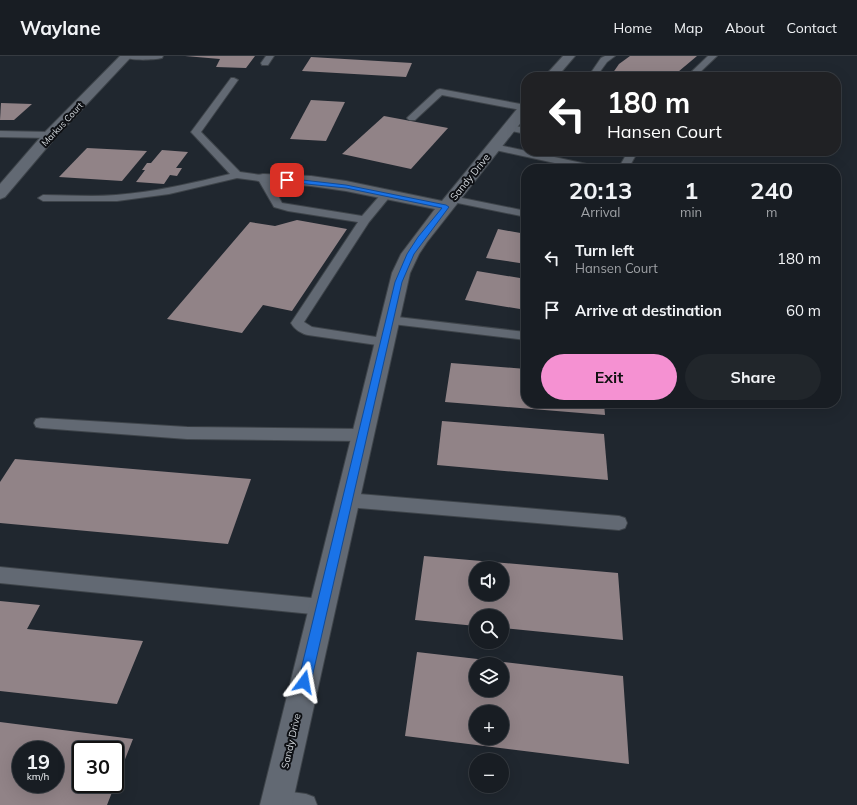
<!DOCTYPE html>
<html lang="en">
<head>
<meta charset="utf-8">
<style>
	:root { --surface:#181d23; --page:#21262b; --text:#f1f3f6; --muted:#9fa2a6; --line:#363b41; --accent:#f591d2 }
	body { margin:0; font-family:Mulish,sans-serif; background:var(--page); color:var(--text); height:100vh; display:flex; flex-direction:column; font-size:15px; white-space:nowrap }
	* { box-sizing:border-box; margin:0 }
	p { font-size:13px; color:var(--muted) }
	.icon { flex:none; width:22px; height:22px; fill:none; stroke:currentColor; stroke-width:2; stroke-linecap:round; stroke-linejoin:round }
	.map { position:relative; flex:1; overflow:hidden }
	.panel { position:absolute; left:521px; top:108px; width:320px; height:244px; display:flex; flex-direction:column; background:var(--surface); border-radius:16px; box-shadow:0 4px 16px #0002,0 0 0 1px var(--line) }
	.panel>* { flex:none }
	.banner { position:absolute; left:521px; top:16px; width:320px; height:84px; border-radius:16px; box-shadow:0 4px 16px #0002,0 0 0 1px var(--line); background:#202124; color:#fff; overflow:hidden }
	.buttons { position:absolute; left:469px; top:505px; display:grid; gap:8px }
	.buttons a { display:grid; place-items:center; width:40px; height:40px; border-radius:50%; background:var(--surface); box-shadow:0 4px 16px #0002,0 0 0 1px var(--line); font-size:20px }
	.speed { position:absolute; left:12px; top:685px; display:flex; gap:8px; font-size:20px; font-weight:700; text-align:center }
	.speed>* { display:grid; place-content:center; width:52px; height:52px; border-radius:50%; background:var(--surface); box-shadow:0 4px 16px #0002,0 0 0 1px var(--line); line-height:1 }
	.speed small { font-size:10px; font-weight:400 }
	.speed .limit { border:2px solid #111; border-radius:6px; background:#fff; color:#111 }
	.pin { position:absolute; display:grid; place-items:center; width:34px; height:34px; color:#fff; margin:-17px; border-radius:8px; box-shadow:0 2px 6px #0006 }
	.me { position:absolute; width:44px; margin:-22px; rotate:13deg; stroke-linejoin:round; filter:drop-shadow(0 0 3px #0008) }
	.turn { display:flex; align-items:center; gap:14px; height:84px; padding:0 20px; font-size:18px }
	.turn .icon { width:52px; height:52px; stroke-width:2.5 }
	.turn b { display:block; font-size:28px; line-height:34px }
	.eta { display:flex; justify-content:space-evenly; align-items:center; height:68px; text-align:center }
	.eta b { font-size:24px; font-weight:700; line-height:28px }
	.action { display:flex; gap:8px; margin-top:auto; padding:8px 20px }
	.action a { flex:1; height:46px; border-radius:24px; background:var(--accent); color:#111; font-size:16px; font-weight:700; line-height:46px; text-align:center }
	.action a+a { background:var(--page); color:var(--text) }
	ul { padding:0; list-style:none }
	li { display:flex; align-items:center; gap:12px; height:52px; padding:0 20px }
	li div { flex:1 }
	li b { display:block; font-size:15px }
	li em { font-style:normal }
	header { display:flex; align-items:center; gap:24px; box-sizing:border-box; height:56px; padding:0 20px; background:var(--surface); border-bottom:1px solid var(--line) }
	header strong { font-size:19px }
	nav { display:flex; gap:22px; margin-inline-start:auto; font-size:14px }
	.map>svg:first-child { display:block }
	.building { fill:#918387; fill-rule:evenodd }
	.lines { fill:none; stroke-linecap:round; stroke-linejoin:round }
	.lane-casing { stroke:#3e444a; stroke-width:2 }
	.street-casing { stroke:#3e444a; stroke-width:2 }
	.lane { fill:#626973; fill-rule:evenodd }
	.street { fill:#626973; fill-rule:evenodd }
	.route { fill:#1a73e8; stroke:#114b97 }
	.labels { text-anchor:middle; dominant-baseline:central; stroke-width:4; stroke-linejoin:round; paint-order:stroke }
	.far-street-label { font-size:9px; fill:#d2d7dc; stroke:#0d0f13 }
	.street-label { font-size:10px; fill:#d2d7dc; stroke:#0d0f13 }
</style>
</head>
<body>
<header>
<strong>Waylane</strong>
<nav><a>Home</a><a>Map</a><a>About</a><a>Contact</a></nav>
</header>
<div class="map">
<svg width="857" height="749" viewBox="0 0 857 749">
	<rect width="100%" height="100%" fill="#20272f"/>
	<g class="building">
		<polygon points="185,0 255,0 246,12 216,11 220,3"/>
		<polygon points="630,0 697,0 672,21 610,21 619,8"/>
		<polygon points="311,1 412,7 406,21 302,15"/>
		<polygon points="311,44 345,46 326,85 290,83"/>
		<polygon points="1,47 32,48 14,64 0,64"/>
		<polygon points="384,60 448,72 411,113 342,98"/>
		<polygon points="87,92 147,95 122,125 59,121"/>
		<polygon points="162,94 188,96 176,112 182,112 177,120 170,119 164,128 136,126 145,114 142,114 147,107 151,107"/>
		<polygon points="297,164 347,173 292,255 263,249 242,277 167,263 250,166 275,170"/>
		<polygon points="498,173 526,178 526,208 486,202"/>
		<polygon points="477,215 526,223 526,254 465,244"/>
		<polygon points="451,307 526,313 526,347 604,347 605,359 445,346"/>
		<polygon points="442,365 604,378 608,424 437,409"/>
		<polygon points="15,403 251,423 228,488 0,467 0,426"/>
		<path d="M424,500L618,517L623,584L502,572V560H476V570L415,564ZM476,512H502V538H476Z"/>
		<polygon points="0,545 40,549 27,573 143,585 117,648 0,635"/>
		<path d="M417,596L623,620L629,708L405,680ZM476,608H502V634H476ZM476,656H502V682H476Z"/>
		<path d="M0,666L133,683L107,749H0ZM21,694H55V728H21ZM81,694H115V728H81Z"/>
	</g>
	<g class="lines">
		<defs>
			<g id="lane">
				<path d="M122,0H163L162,2C153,4 128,5 122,0Z"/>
				<polygon points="266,0 274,0 268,9 262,9 261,7"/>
				<polygon points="605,0 615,0 607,6 596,21 588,21 601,2"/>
				<polygon points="708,0 717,0 695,21 686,21"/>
				<path d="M231,22H234L238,24L201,76L240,116L267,120L282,147L362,160L383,136H391L392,138L369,166L304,266L312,271L389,283L391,286L389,289L384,290L308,279C302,278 294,273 291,267L358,166L288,155L274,151L259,125L237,122L169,138L117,145H43L38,142L43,139C67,139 92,141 116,139C155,136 193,127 230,118L191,76Z"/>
				<polygon points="440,33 526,49 526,55 442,39 415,64 409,64 407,62 409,60 437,34"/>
				<polygon points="510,69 526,72 526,78 507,74 505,72"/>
				<polygon points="0,75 50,76 55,79 50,82 0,81"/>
				<polygon points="494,88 596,110 601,113 582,113 491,93 489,91"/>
				<polygon points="618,95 635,95 637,97 628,113 618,113 626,99 620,97"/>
				<polygon points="452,140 526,155 526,161 448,145 447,143"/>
				<polygon points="389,260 526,276 526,284 384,267 383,264 384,261"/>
				<polygon points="41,362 187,371 362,373 367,375 370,379 367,383 362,385 187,383 41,372 36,371 34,367 36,363"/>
				<polygon points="347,437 619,460 625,462 627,467 625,472 619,474 347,451 341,449 339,444 341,439"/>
				<polygon points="0,511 322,543 328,545 331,551 328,557 322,559 0,527"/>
				<polygon points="277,734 306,738 314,741 317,749 268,749 266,745 269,737"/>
			</g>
			<g id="street">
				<polygon points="120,0 132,0 55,82 5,141 0,143 0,128 45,76"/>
				<polygon points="563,0 575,0 557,21 544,21"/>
				<polygon points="526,47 526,60 427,186 419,198 410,217 292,749 260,749 392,217 401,198 435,153 346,135 311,130 263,126 258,125 256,122 258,119 263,118 311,120 346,125 442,145 521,48"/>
			</g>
		</defs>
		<use href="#lane" class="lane-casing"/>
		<use href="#street" class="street-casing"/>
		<use href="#lane" class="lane"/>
		<use href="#street" class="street"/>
	</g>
	<polygon class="route" points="285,122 346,129 446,149 449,151 414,198 402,226 311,626 309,630 304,632 300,630 298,626 395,226 407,198 418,181 442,152 346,132 287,126 284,124"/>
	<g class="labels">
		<g class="far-street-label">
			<text transform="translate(62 68) rotate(-47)">Markus Court</text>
		</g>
		<g class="street-label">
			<text transform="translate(470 121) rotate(-51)">Sandy Drive</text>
			<text transform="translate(291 685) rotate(-77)">Sandy Drive</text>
		</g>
	</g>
</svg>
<div class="buttons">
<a><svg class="icon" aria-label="sound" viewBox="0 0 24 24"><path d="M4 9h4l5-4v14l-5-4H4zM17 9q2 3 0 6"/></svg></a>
<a><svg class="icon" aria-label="search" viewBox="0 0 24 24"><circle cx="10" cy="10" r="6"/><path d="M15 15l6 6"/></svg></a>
<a><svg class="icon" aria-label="layers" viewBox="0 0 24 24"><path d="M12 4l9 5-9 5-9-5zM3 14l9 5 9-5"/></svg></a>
<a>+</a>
<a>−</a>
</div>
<div class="speed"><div>19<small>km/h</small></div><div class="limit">30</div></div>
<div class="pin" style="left:287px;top:124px;background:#d93025"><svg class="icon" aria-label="arrive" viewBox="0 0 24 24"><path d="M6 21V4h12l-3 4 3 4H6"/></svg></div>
<svg class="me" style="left:304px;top:626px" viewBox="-20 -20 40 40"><path d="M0-17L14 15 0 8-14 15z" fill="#1a73e8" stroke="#fff" stroke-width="4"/></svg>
<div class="banner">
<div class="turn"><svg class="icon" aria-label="left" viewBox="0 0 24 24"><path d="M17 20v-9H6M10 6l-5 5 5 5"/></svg><div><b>180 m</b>Hansen Court</div></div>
</div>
<section class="panel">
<div class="eta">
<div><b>20:13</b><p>Arrival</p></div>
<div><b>1</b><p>min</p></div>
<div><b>240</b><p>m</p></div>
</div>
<ul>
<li><svg class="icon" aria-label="left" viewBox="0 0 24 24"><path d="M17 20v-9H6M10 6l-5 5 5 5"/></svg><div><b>Turn left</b><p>Hansen Court</p></div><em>180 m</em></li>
<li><svg class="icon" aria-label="arrive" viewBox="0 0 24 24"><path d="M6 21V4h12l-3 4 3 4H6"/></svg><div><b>Arrive at destination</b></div><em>60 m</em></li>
</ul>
<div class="action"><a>Exit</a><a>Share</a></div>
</section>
</div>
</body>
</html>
